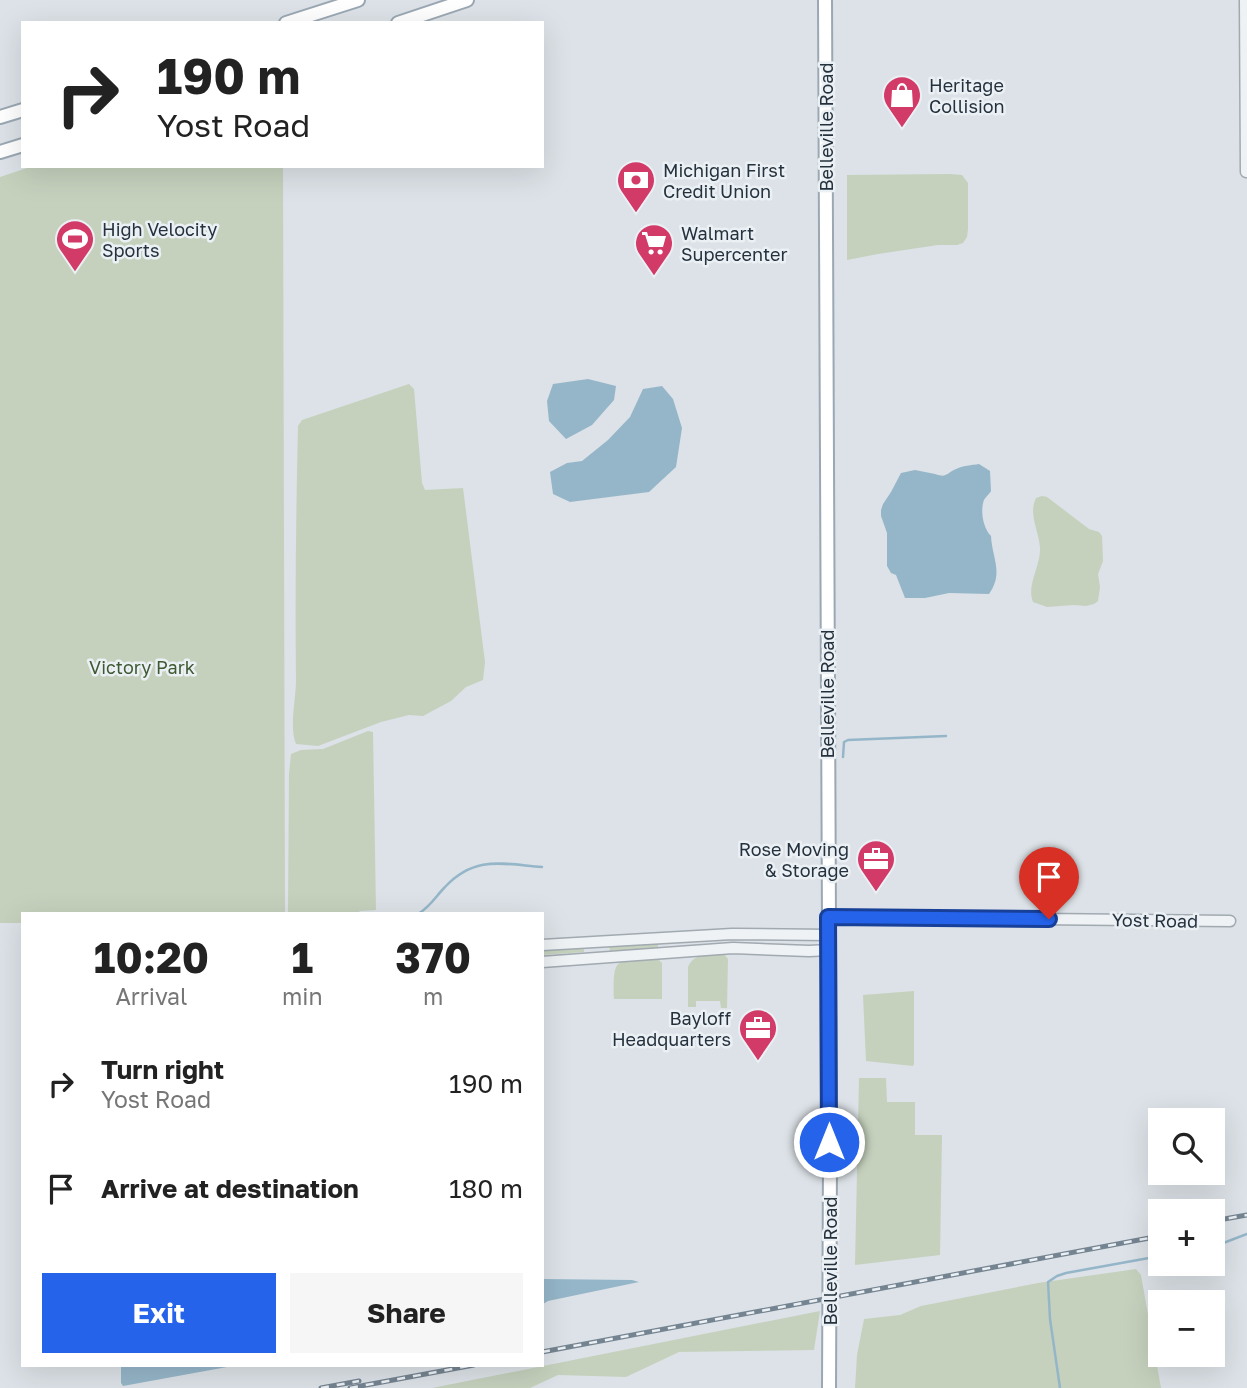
<!DOCTYPE html>
<html lang="en">
<head>
<meta charset="utf-8">
<style>
	:root { --surface:#fff; --page:#f6f6f6; --text:#222; --muted:#767676; --accent:#2563eb }
	body { margin:0; font-family:"Golos Text",sans-serif; background:var(--page); color:var(--text); height:100vh; display:flex; flex-direction:column; font-size:26px; white-space:nowrap }
	* { box-sizing:border-box; margin:0 }
	p { font-size:23px; color:var(--muted) }
	.icon { flex:none; width:38px; height:38px; fill:none; stroke:currentColor; stroke-width:2; stroke-linecap:round; stroke-linejoin:round }
	.map { position:relative; flex:1; overflow:hidden }
	.sheet { position:absolute; left:21px; top:912px; width:523px; height:455px; display:flex; flex-direction:column; background:var(--surface); border-radius:0px; box-shadow:0 7px 28px #0002 }
	.sheet>* { flex:none }
	.guide { position:absolute; left:21px; top:21px; width:523px; height:147px; border-radius:0px; box-shadow:0 7px 28px #0002; background:#fff; color:var(--text); overflow:hidden }
	.controls { position:absolute; left:1148px; top:1108px; display:grid; gap:14px }
	.controls a { display:grid; place-items:center; width:77px; height:77px; border-radius:0px; background:var(--surface); box-shadow:0 7px 28px #0002; font-size:35px }
	.pin { position:absolute; display:grid; place-items:center; width:60px; height:60px; color:#fff; margin:-72px -30px; border-radius:50% 50% 50% 0; rotate:-45deg; box-shadow:0 0 7px #0007 }
	.pin .icon { rotate:45deg }
	.me { position:absolute; width:77px; margin:-38px; rotate:0deg; stroke-linejoin:round; filter:drop-shadow(0 0 5px #0008) }
	.turn { display:flex; align-items:center; gap:24px; height:147px; padding:0 21px; font-size:32px }
	.turn .icon { width:91px; height:91px; stroke-width:2.5 }
	.turn b { display:block; font-size:49px; line-height:60px }
	.eta { display:flex; justify-content:space-evenly; align-items:center; height:119px; text-align:center }
	.eta b { font-size:42px; font-weight:700; line-height:49px }
	.button { display:flex; gap:14px; margin-top:auto; padding:14px 21px }
	.button a { flex:1; height:80px; border-radius:0px; background:var(--accent); color:#fff; font-size:28px; font-weight:700; line-height:80px; text-align:center }
	.button a+a { background:var(--page); color:var(--text) }
	ul { padding:0; list-style:none }
	li { display:flex; align-items:center; gap:21px; height:105px; padding:0 21px }
	li div { flex:1 }
	li b { display:block; font-size:26px }
	li em { font-style:normal }
	.map>svg:first-child { display:block }
	.green { fill:#c5d1bd }
	.water { fill:#95b6c9 }
	.lines { fill:none; stroke-linecap:round; stroke-linejoin:round }
	.stream { stroke:#95b6c9; stroke-width:2.5 }
	.minor-casing { stroke:#a1aab1; stroke-width:13 }
	.major-casing { stroke:#9ba8b3; stroke-width:16 }
	.minor { stroke:#eff2f5; stroke-width:10 }
	.major { stroke:#fff; stroke-width:12 }
	.rail-casing { stroke:#758491; stroke-width:5 }
	.rail { stroke:#ebf0f5; stroke-width:2.5; stroke-dasharray:8; stroke-linecap:butt }
	.route-casing { stroke:#184099; stroke-width:18 }
	.route { stroke:#2563eb; stroke-width:12 }
	.labels { text-anchor:middle; dominant-baseline:central; stroke-width:5; stroke-linejoin:round; paint-order:stroke }
	.poi-label { font-size:18px; fill:#25323d; stroke:#ebf0f5; text-anchor:start }
	.street-label { font-size:18px; fill:#25323d; stroke:#ebf0f5 }
	.park-label { font-size:18px; fill:#3f5a32; stroke:#ebf0f5 }
</style>
</head>
<body>
<div class="map">
<svg width="1247" height="1388" viewBox="0 0 1247 1388">
	<rect width="100%" height="100%" fill="#dce2e7"/>
	<g class="green">
		<polygon points="33,166 283,166 285,913 23,914 23,923 0,923 0,177"/>
		<polygon points="950,174 962,175 968,183 968,229 967,237 963,243 957,245 938,245 878,254 847,260 847,175"/>
		<path d="M409,384L414,389L422,483L425,490L463,488L485,662L483,680L466,687L451,701L423,716L409,715L381,722L318,746L296,744C289,727 296,700 296,680C295,595 296,511 298,426L302,420Z"/>
		<path d="M1042,496L1047,497L1089,529L1099,532L1102,536L1103,561L1098,574L1100,587L1098,601L1094,604L1086,606L1074,605L1047,607L1033,602C1026,585 1041,566 1040,548C1039,531 1028,514 1036,498Z"/>
		<polygon points="368,731 373,732 376,910 360,911 357,914 288,913 289,774 291,754 301,750 323,749"/>
		<polygon points="658,943 658,948 610,951 609,946"/>
		<polygon points="584,948 584,952 543,955 543,950"/>
		<path d="M724,954L728,959L727,1008H721L720,1001H696V1007H688V967C694,952 711,955 724,954Z"/>
		<path d="M657,958L662,963V999H614C613,955 615,961 657,958Z"/>
		<polygon points="914,991 914,1064 913,1066 866,1061 863,995"/>
		<polygon points="859,1078 886,1078 887,1102 915,1102 915,1135 942,1135 940,1255 855,1265"/>
		<polygon points="1136,1269 1141,1275 1161,1388 855,1388 857,1355 864,1319 900,1315 921,1306 1038,1283"/>
		<polygon points="820,1311 814,1350 679,1352 626,1377 558,1375 530,1388 432,1388"/>
	</g>
	<g class="water">
		<polygon points="588,379 616,386 614,400 592,425 566,439 549,421 547,401 553,384"/>
		<polygon points="662,386 673,399 682,428 676,467 649,492 570,502 553,494 550,472 567,463 582,461 608,440 630,417 643,389"/>
		<path d="M979,464L990,471L991,491C990,493 985,498 984,500C980,511 983,528 991,536C992,558 1004,573 989,594L949,593L925,598H905L896,575L891,573L887,566V533L881,516V510L883,504L891,492L901,473L915,470L935,474C947,478 945,474 956,469C962,466 972,465 979,464Z"/>
		<polygon points="543,1279 632,1280 639,1282 548,1301 543,1304"/>
		<polygon points="121,1365 238,1365 123,1386 121,1383"/>
	</g>
	<g class="lines">
		<g class="stream">
			<polyline points="843,757 844,742 848,740 946,736"/>
			<path d="M418,914C430,907 436,896 445,887C475,855 503,864 542,867"/>
			<polyline points="1213,1247 1247,1234"/>
			<polyline points="1060,1388 1050,1319 1048,1282 1057,1276 1066,1273 1160,1256"/>
		</g>
		<defs>
			<g id="minor">
				<polyline points="1245,0 1246,172"/>
				<polyline points="828,917 1230,921"/>
				<polyline points="542,945 732,934 829,935"/>
				<polyline points="542,962 733,948 809,951 829,950"/>
			</g>
			<g id="major">
				<polyline points="825,0 830,1157 829,1388"/>
				<polyline points="286,23 358,0"/>
				<polyline points="398,23 467,0"/>
				<polyline points="0,117 23,110"/>
				<polyline points="0,152 23,145"/>
			</g>
		</defs>
		<use href="#minor" class="minor-casing"/>
		<use href="#major" class="major-casing"/>
		<use href="#minor" class="minor"/>
		<use href="#major" class="major"/>
		<defs>
			<g id="rail">
				<polyline points="1213,1221 1247,1215"/>
				<polyline points="542,1352 1160,1236"/>
				<polyline points="321,1388 359,1381"/>
				<polyline points="350,1388 474,1365"/>
			</g>
		</defs>
		<use href="#rail" class="rail-casing"/>
		<use href="#rail" class="rail"/>
	</g>
	<g class="lines">
		<defs>
			<polyline id="route" points="829,1142 828,917 1049,919"/>
		</defs>
		<use href="#route" class="route-casing"/>
		<use href="#route" class="route"/>
	</g>
	<defs>
		<symbol id="shop-pin" viewBox="-11 -11 22 30"><path d="M0 17L-7.5 6A9.5 9.5 0 1 1 7.5 6Z" fill="#d23a68" stroke="#ebf0f5"/><path d="M-5-2.5h2.3a2.7 3.5 0 0 1 5.4 0H5L5.5 6h-11ZM-1.5-2.5h3a1.5 2.3 0 0 0-3 0Z" fill="#fff"/></symbol>
		<symbol id="bank-pin" viewBox="-11 -11 22 30"><path d="M0 17L-7.5 6A9.5 9.5 0 1 1 7.5 6Z" fill="#d23a68" stroke="#ebf0f5"/><path d="M-6-4H6V4H-6ZM0-2.3a2.3 2.3 0 1 0 0 4.6a2.3 2.3 0 1 0 0-4.6Z" fill="#fff"/></symbol>
		<symbol id="stadium-pin" viewBox="-11 -11 22 30"><path d="M0 17L-7.5 6A9.5 9.5 0 1 1 7.5 6Z" fill="#d23a68" stroke="#ebf0f5"/><path d="M0-5a6.5 5 0 1 0 0 10a6.5 5 0 1 0 0-10ZM-3.5-1.8h7v3.6h-7Z" fill="#fff"/></symbol>
		<symbol id="supermarket-pin" viewBox="-11 -11 22 30"><path d="M0 17L-7.5 6A9.5 9.5 0 1 1 7.5 6Z" fill="#d23a68" stroke="#ebf0f5"/><path d="M-6-5.5h2.5l.6 2H6L4.5 2H-2.5L-4.4-4H-6ZM-1.5 3.2a1.3 1.3 0 1 0 .1 0ZM3 3.2a1.3 1.3 0 1 0 .1 0Z" fill="#fff"/></symbol>
		<symbol id="office-pin" viewBox="-11 -11 22 30"><path d="M0 17L-7.5 6A9.5 9.5 0 1 1 7.5 6Z" fill="#d23a68" stroke="#ebf0f5"/><path d="M-6-3h4V-5.5h4V-3h4V5H-6ZM-1-4.5V-3h2v-1.5ZM-6 0V1H6V0Z" fill="#fff"/></symbol>
	</defs>
	<g fill-rule="evenodd">
		<use href="#shop-pin" x="880" y="73" width="44" height="60"/>
		<use href="#bank-pin" x="614" y="158" width="44" height="60"/>
		<use href="#stadium-pin" x="53" y="217" width="44" height="60"/>
		<use href="#supermarket-pin" x="632" y="221" width="44" height="60"/>
		<use href="#office-pin" x="854" y="837" width="44" height="60"/>
		<use href="#office-pin" x="736" y="1006" width="44" height="60"/>
	</g>
	<g class="labels">
		<g class="poi-label">
			<text x="929" y="85">Heritage<tspan x="929" dy="21">Collision</tspan></text>
			<text x="663" y="170">Michigan First<tspan x="663" dy="21">Credit Union</tspan></text>
			<text x="102" y="229">High Velocity<tspan x="102" dy="21">Sports</tspan></text>
			<text x="681" y="233">Walmart<tspan x="681" dy="21">Supercenter</tspan></text>
			<text x="849" y="849" text-anchor="end">Rose Moving<tspan x="849" dy="21">&amp; Storage</tspan></text>
			<text x="731" y="1018" text-anchor="end">Bayloff<tspan x="731" dy="21">Headquarters</tspan></text>
		</g>
		<g class="street-label">
			<text transform="translate(826 127) rotate(-90)">Belleville Road</text>
			<text transform="translate(827 694) rotate(-90)">Belleville Road</text>
			<text transform="translate(1155 920) rotate(1)">Yost Road</text>
			<text transform="translate(830 1261) rotate(-90)">Belleville Road</text>
		</g>
		<g class="park-label">
			<text x="142" y="667">Victory Park</text>
		</g>
	</g>
</svg>
<div class="controls">
<a><svg class="icon" aria-label="search" viewBox="0 0 24 24"><circle cx="10" cy="10" r="6"/><path d="M15 15l6 6"/></svg></a>
<a>+</a>
<a>−</a>
</div>
<div class="pin" style="left:1049px;top:919px;background:#d93025"><svg class="icon" aria-label="arrive" viewBox="0 0 24 24"><path d="M6 21V4h12l-3 4 3 4H6"/></svg></div>
<svg class="me" style="left:829px;top:1142px" viewBox="-20 -20 40 40"><circle r="17" fill="#2563eb" stroke="#fff" stroke-width="3"/><path d="M0-11L8 9 0 5-8 9z" fill="#fff"/></svg>
<div class="guide">
<div class="turn"><svg class="icon" aria-label="right" viewBox="0 0 24 24"><path d="M7 20v-9h11M14 6l5 5-5 5"/></svg><div><b>190 m</b>Yost Road</div></div>
</div>
<section class="sheet">
<div class="eta">
<div><b>10:20</b><p>Arrival</p></div>
<div><b>1</b><p>min</p></div>
<div><b>370</b><p>m</p></div>
</div>
<ul>
<li><svg class="icon" aria-label="right" viewBox="0 0 24 24"><path d="M7 20v-9h11M14 6l5 5-5 5"/></svg><div><b>Turn right</b><p>Yost Road</p></div><em>190 m</em></li>
<li><svg class="icon" aria-label="arrive" viewBox="0 0 24 24"><path d="M6 21V4h12l-3 4 3 4H6"/></svg><div><b>Arrive at destination</b></div><em>180 m</em></li>
</ul>
<div class="button"><a>Exit</a><a>Share</a></div>
</section>
</div>
</body>
</html>
